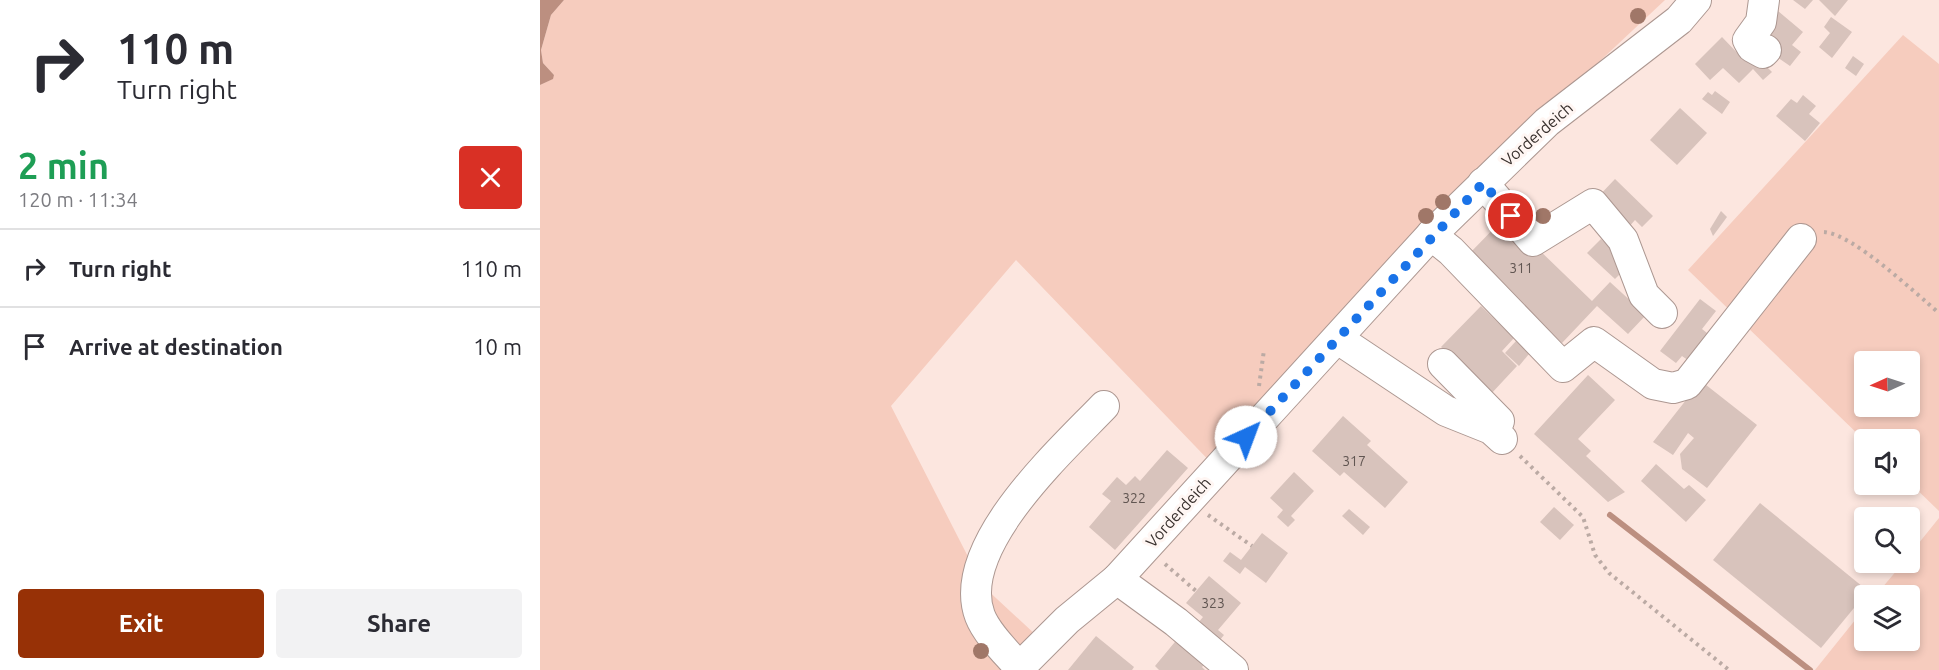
<!DOCTYPE html>
<html lang="en">
<head>
<meta charset="utf-8">
<style>
	:root { --surface:#fff; --page:#f2f2f3; --text:#2b2b33; --muted:#7c7c81; --line:#e1e1e2; --accent:#973106 }
	body { margin:0; font-family:Ubuntu,sans-serif; background:var(--page); color:var(--text); height:100vh; display:flex; flex-direction:column; font-size:22px; white-space:nowrap }
	* { box-sizing:border-box; margin:0 }
	p { font-size:20px; color:var(--muted) }
	.icon { flex:none; width:33px; height:33px; fill:none; stroke:currentColor; stroke-width:2; stroke-linecap:round; stroke-linejoin:round }
	.map { position:relative; flex:1; overflow:hidden }
	.details { display:flex; flex-direction:column; background:var(--surface); width:540px }
	.details>* { flex:none }
	.banner { background:#fff; color:var(--text); overflow:hidden }
	.needle { width:39px; rotate:267deg }
	.buttons { position:absolute; left:1314px; top:351px; display:grid; gap:12px }
	.buttons a { display:grid; place-items:center; width:66px; height:66px; border-radius:6px; background:var(--surface); box-shadow:0 3px 9px #0003; font-size:30px }
	.pin { position:absolute; display:grid; place-items:center; width:51px; height:51px; color:#fff; margin:-26px; border:3px solid #fff; border-radius:50%; box-shadow:0 2px 6px #0007 }
	.me { position:absolute; width:66px; margin:-33px; rotate:43deg; stroke-linejoin:round; filter:drop-shadow(0 0 4px #0008) }
	.turn { display:flex; align-items:center; gap:21px; height:126px; padding:0 18px; font-size:27px }
	.turn .icon { width:78px; height:78px; stroke-width:2.5 }
	.turn b { display:block; font-size:42px; line-height:51px }
	.round { display:grid; place-items:center; flex:none; width:63px; height:63px; border-radius:6px; background:var(--page) }
	.summary { display:flex; align-items:center; justify-content:space-between; height:102px; padding:0 18px }
	h1 { font-size:36px; font-weight:700; line-height:45px; color:#1e9e55 }
	.cta { display:flex; gap:12px; margin-top:auto; padding:12px 18px }
	.cta a { flex:1; height:69px; border-radius:6px; background:var(--accent); color:#fff; font-size:24px; font-weight:700; line-height:69px; text-align:center }
	.cta a+a { background:var(--page); color:var(--text) }
	ul { padding:0; list-style:none }
	li { display:flex; align-items:center; gap:18px; height:78px; padding:0 18px; border-top:2px solid var(--line) }
	li div { flex:1 }
	li b { display:block; font-size:22px }
	li em { font-style:normal }
	main { display:flex; flex:1; min-height:0 }
	.map>svg:first-child { display:block }
	.green { fill:#f6ccbe; fill-rule:evenodd }
	.water { fill:#bc8f80 }
	.lines { fill:none; stroke-linecap:round; stroke-linejoin:round }
	.stream { stroke:#bc8f80; stroke-width:6 }
	.building { fill:#d8c3bc }
	.minor-casing { stroke:#ac9791; stroke-width:32 }
	.path { stroke:#bbaaa4; stroke-width:4; stroke-dasharray:3 4.5; stroke-linecap:butt }
	.minor { stroke:#fff; stroke-width:30 }
	.tree { fill:#a07768 }
	.route { stroke:#1a73e8; stroke-width:10; stroke-dasharray:0 18 }
	.labels { text-anchor:middle; dominant-baseline:central; stroke-width:6; stroke-linejoin:round; paint-order:stroke }
	.number-label { font-size:14px; fill:#615652 }
	.street-label { font-size:16px; fill:#39312e; stroke:#fff6f3 }
</style>
</head>
<body>
<main>
<section class="details">
<div class="banner">
<div class="turn"><svg class="icon" aria-label="right" viewBox="0 0 24 24"><path d="M7 20v-9h11M14 6l5 5-5 5"/></svg><div><b>110 m</b>Turn right</div></div>
</div>
<div class="summary"><div><h1>2 min</h1><p>120 m · 11:34</p></div><a class="round" style="background:#d93025;color:#fff"><svg class="icon" aria-label="close" viewBox="0 0 24 24"><path d="M6 6l12 12M18 6L6 18"/></svg></a></div>
<ul>
<li><svg class="icon" aria-label="right" viewBox="0 0 24 24"><path d="M7 20v-9h11M14 6l5 5-5 5"/></svg><div><b>Turn right</b></div><em>110 m</em></li>
<li><svg class="icon" aria-label="arrive" viewBox="0 0 24 24"><path d="M6 21V4h12l-3 4 3 4H6"/></svg><div><b>Arrive at destination</b></div><em>10 m</em></li>
</ul>
<div class="cta"><a>Exit</a><a>Share</a></div>
</section>
<div class="map">
<svg width="1399" height="670" viewBox="0 0 1399 670">
	<rect width="100%" height="100%" fill="#fce6df"/>
	<g class="green">
		<polygon points="24,0 1125,0 897,214 681,473 476,260 351,406 443,586 497,636 467,670 0,670 0,85 12,79 14,75 3,63 1,50 11,15"/>
		<path d="M1363,35L1399,64V511L1370,483V440H1324L1148,270ZM1324,362H1370V406H1324Z"/>
		<polygon points="1399,518 1399,670 1275,670 1324,609 1324,640 1370,640 1370,596 1336,595 1363,563 1370,562 1370,554"/>
	</g>
	<polygon class="water" points="0,0 24,0 11,15 1,50 3,63 14,75 13,79 0,85"/>
	<g class="lines">
		<polyline class="stream" points="1070,515 1270,670"/>
	</g>
	<g class="building">
		<polygon points="1253,0 1273,0 1265,9"/>
		<polygon points="1279,0 1308,0 1295,16"/>
		<polygon points="1238,11 1263,32 1252,45 1261,52 1250,66 1224,48"/>
		<polygon points="1291,17 1312,32 1292,58 1279,47 1290,33 1284,27"/>
		<polygon points="1182,37 1205,61 1213,53 1232,72 1223,80 1213,69 1199,83 1183,68 1170,80 1155,64"/>
		<polygon points="1313,56 1324,64 1316,76 1305,68"/>
		<polygon points="1175,91 1190,102 1182,114 1162,99 1168,92 1172,95"/>
		<polygon points="1263,95 1276,106 1269,114 1280,123 1265,141 1236,116 1251,99 1257,103"/>
		<polygon points="1140,108 1167,133 1137,165 1110,140"/>
		<polygon points="1075,179 1113,216 1102,227 1095,220 1087,229 1056,199"/>
		<polygon points="1181,211 1187,217 1173,236 1170,229"/>
		<polygon points="965,217 1052,301 1070,282 1106,315 1088,334 1057,306 1022,343 929,254"/>
		<polygon points="1061,239 1078,255 1086,268 1075,279 1047,253"/>
		<polygon points="1160,299 1176,311 1162,329 1172,337 1152,363 1142,356 1136,363 1120,351"/>
		<polygon points="941,306 974,338 962,351 977,366 950,395 901,347"/>
		<polygon points="976,341 989,354 979,366 965,353"/>
		<polygon points="1048,375 1075,400 1038,439 1051,451 1046,456 1085,492 1068,502 994,434"/>
		<polygon points="1161,381 1217,425 1167,488 1142,469 1140,454 1154,438 1148,433 1133,455 1113,442"/>
		<polygon points="803,416 831,441 827,445 868,482 845,508 804,472 800,476 772,451"/>
		<polygon points="627,450 648,468 575,550 549,527 571,501 562,494 577,477 586,485 595,476 600,481"/>
		<polygon points="1116,464 1144,489 1149,485 1166,500 1146,522 1101,481"/>
		<polygon points="754,472 774,491 751,516 755,520 748,527 737,517 743,510 730,498"/>
		<polygon points="1220,503 1328,591 1281,648 1173,560"/>
		<polygon points="1014,507 1034,525 1020,540 1000,522"/>
		<polygon points="809,509 830,527 823,535 802,516"/>
		<polygon points="722,533 748,553 726,583 705,567 700,574 683,561 690,552 701,560"/>
		<polygon points="669,576 701,603 678,630 684,635 674,647 653,629 663,617 646,603"/>
		<polygon points="644,631 673,655 662,667 665,670 619,670 615,666"/>
		<polygon points="556,636 594,667 592,670 528,670"/>
	</g>
	<g class="lines">
		<defs>
			<g id="minor">
				<polyline points="1224,0 1221,22 1208,40 1212,47 1223,53 1226,50"/>
				<polyline points="943,183 993,241 1053,204 1083,240 1104,295 1122,313"/>
				<polyline points="891,235 911,251 1023,367 1054,342 1113,384 1133,388 1147,384 1261,239"/>
				<polyline points="798,339 906,411 951,429 962,439"/>
				<polyline points="903,364 959,421"/>
				<polyline points="577,579 636,622 693,670"/>
				<path d="M479,667C466,652 447,634 440,616C414,547 521,451 564,406"/>
				<polyline points="477,670 527,620 577,579 891,235 1007,122 1139,20 1156,0"/>
			</g>
		</defs>
		<use href="#minor" class="minor-casing"/>
		<g class="path">
			<path d="M1284,232C1313,234 1374,292 1399,313"/>
			<polyline points="719,386 724,350"/>
			<polyline points="980,456 1043,517 1055,555 1069,573 1189,670"/>
			<polyline points="668,515 712,546"/>
			<polyline points="625,564 656,591"/>
		</g>
		<use href="#minor" class="minor"/>
	</g>
	<g class="tree">
		<circle cx="1098" cy="16" r="8"/>
		<circle cx="903" cy="202" r="8"/>
		<circle cx="886" cy="216" r="8"/>
		<circle cx="1003" cy="216" r="8"/>
		<circle cx="441" cy="651" r="8"/>
	</g>
	<g class="lines">
		<polyline class="route" points="706,437 943,183 971,216"/>
	</g>
	<g class="labels">
		<g class="number-label">
			<text x="981" y="268">311</text>
			<text x="814" y="461">317</text>
			<text x="594" y="498">322</text>
			<text x="673" y="603">323</text>
		</g>
		<g class="street-label">
			<text transform="translate(997 134) rotate(-41)">Vorderdeich</text>
			<text transform="translate(638 512) rotate(-48)">Vorderdeich</text>
		</g>
	</g>
</svg>
<div class="buttons">
<a><svg class="needle" viewBox="-14 -14 28 28"><path d="M0-13l5 13h-10z" fill="#e53935"/><path d="M0 13l5-13h-10z" fill="#7c7c81"/></svg></a>
<a><svg class="icon" aria-label="sound" viewBox="0 0 24 24"><path d="M4 9h4l5-4v14l-5-4H4zM17 9q2 3 0 6"/></svg></a>
<a><svg class="icon" aria-label="search" viewBox="0 0 24 24"><circle cx="10" cy="10" r="6"/><path d="M15 15l6 6"/></svg></a>
<a><svg class="icon" aria-label="layers" viewBox="0 0 24 24"><path d="M12 4l9 5-9 5-9-5zM3 14l9 5 9-5"/></svg></a>
</div>
<div class="pin" style="left:971px;top:216px;background:#d93025"><svg class="icon" aria-label="arrive" viewBox="0 0 24 24"><path d="M6 21V4h12l-3 4 3 4H6"/></svg></div>
<svg class="me" style="left:706px;top:437px" viewBox="-20 -20 40 40"><circle r="19" fill="#fff"/><path d="M0-13L10 11 0 6-10 11z" fill="#1a73e8"/></svg>
</div>
</main>
</body>
</html>
